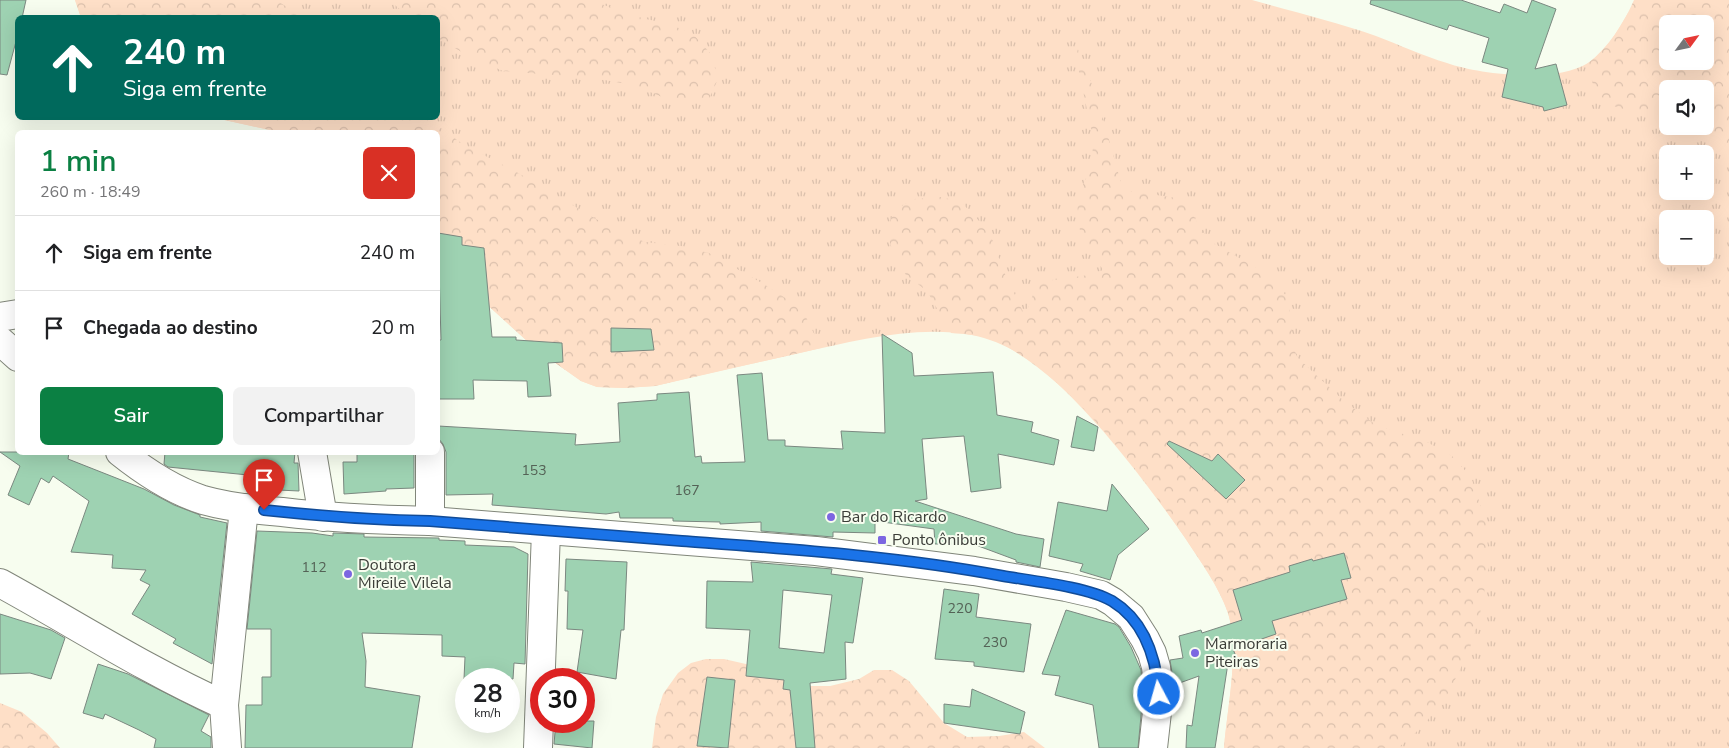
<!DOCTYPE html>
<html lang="pt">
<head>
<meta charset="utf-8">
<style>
	:root { --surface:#fff; --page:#f2f2f2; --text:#202124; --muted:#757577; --line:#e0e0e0; --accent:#0b8043 }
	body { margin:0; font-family:"Nunito Sans",sans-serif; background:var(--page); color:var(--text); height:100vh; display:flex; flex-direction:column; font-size:19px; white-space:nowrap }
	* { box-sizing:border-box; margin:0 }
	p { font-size:16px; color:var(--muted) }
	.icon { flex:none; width:28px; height:28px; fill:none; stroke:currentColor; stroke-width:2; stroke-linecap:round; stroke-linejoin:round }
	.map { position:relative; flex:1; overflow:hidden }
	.panel { position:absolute; left:15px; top:130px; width:425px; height:325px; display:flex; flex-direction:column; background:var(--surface); border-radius:8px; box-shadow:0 5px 20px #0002 }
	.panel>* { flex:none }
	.banner { position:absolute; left:15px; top:15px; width:425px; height:105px; border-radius:8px; box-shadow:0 5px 20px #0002; background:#00695c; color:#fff; overflow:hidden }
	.needle { width:32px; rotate:57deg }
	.buttons { position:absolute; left:1659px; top:15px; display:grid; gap:10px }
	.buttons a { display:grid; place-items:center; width:55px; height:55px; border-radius:8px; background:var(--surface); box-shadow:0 5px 20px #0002; font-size:25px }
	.speed { position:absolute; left:455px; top:668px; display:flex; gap:10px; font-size:25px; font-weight:700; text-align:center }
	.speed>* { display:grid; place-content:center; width:65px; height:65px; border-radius:50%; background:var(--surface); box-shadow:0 5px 20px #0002; line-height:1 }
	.speed small { font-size:12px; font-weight:400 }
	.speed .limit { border:8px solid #d22; background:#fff; color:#111 }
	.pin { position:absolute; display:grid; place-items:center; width:42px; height:42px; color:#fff; margin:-51px -21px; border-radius:50% 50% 50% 0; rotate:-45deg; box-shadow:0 0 5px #0007 }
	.pin .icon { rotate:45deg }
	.me { position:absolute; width:55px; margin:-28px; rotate:354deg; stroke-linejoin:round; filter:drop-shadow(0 0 4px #0008) }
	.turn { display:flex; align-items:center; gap:18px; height:105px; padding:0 25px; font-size:22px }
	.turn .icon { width:65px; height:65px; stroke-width:2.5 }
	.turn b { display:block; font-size:35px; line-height:42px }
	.round { display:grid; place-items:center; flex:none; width:52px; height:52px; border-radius:8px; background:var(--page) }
	.summary { display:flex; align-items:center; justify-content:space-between; height:85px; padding:0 25px }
	h1 { font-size:30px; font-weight:600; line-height:38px; color:var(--accent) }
	.primary-button { display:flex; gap:10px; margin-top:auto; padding:10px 25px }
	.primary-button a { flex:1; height:58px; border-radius:8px; background:var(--accent); color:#fff; font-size:20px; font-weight:600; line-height:58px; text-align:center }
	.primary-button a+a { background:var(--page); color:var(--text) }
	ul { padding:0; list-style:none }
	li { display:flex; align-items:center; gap:15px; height:75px; padding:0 25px; border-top:1px solid var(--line) }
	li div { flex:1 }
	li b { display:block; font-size:19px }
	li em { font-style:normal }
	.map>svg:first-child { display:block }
	.grass { fill:url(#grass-tufts); fill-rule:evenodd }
	.forest { fill:url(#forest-crowns); fill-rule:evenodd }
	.building { fill:#9ed2b2; stroke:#7b8880; fill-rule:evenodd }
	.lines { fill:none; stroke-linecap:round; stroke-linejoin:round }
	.street-casing { stroke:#81867a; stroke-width:30 }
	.street { stroke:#fff; stroke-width:28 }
	.route-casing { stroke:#114b97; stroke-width:12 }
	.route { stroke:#1a73e8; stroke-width:9 }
	.poi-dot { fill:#7c66e1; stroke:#f7fdef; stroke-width:2 }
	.labels { text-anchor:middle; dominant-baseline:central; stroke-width:4; stroke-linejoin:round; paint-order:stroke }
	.number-label { font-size:14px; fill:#546256 }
	.poi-label { font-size:16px; fill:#3b3d38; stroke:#f7fdef; text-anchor:start }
</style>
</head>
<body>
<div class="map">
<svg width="1729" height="748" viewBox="0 0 1729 748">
	<defs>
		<pattern id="grass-tufts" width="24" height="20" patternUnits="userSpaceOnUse" patternTransform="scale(1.25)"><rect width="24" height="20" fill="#fedfc7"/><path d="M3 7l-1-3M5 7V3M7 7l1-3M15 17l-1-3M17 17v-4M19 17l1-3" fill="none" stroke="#dbc0ac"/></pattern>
		<pattern id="forest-crowns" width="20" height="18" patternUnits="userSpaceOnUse" patternTransform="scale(1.25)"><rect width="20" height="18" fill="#fedfc7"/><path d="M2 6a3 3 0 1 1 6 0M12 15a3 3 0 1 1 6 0" fill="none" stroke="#dbc0ac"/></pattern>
	</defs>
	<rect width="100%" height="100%" fill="#f7fdef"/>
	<path class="grass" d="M75,0H1252C1294,12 1336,22 1376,36C1400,45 1423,56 1447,63C1481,75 1557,83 1588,63C1607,51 1617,31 1628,13L1729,0V748H1224C1227,708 1240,651 1228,613C1219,587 1201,562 1186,539C1160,502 1133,466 1103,431C1081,407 1060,383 1033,363C1013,349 996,340 972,335C915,325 855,341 800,353C751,364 703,374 655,386L625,388L597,387L581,381L537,350L438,260V132H279L220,119L199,118H438V18H81ZM1668,24H1705V61H1668ZM1668,89H1705V126H1668ZM1668,154H1705V191H1668ZM1668,219H1705V256H1668Z"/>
	<g class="forest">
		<polygon points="75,0 276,0 302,17 81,17"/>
		<polygon points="389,0 590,0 634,16 672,25 694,35 711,54 718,79 709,99 679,104 633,85 593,78 503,71 470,57 438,38 438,18 409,17"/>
		<path d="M1634,0H1729V149L1707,134L1690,126H1705V89H1668L1667,116L1653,109L1630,111L1610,105L1595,90L1587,64C1609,47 1623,25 1634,0ZM1668,24H1705V61H1668Z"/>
		<path d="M1077,47L1097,97L1123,190L1183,199L1208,240L1274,278L1286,296L1293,325L1290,341L1298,358L1345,402L1376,425L1427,442L1452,456L1471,477L1486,522L1489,566L1480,614L1469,651L1449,692L1423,726L1398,748H1224C1227,708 1240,651 1228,613C1219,586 1200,561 1185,538C1138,469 1071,378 996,341C983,335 965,334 951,333L927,291L906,275L894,256L887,232L894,210L914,199L942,197L962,203L980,222L993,241L1003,270L1025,316L1035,289L1046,281L1089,275L1103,270L1080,231L1077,203L1084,182L1092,169L1093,155L1091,128L1079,72Z"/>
		<polygon points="199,118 427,118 464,145 513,170 608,226 645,242 680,246 709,253 767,286 802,309 821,348 655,386 625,388 597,387 581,381 537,350 438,260 438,132 279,132 220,119"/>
		<polygon points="706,659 724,659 759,667 798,686 830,686 859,679 874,670 892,670 909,681 944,723 967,737 999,736 1024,732 1045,748 652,748 656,717 663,694 678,673 691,663"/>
		<polygon points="0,703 22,712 47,733 60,748 0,748"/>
	</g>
	<g class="building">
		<polygon points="0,0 26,0 22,18 18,18 18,34 7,75 0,74"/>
		<polygon points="1371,0 1461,0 1500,13 1504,4 1527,13 1532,0 1556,9 1535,69 1556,64 1567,105 1544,111 1543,107 1502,97 1508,69 1482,62 1489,38 1449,25 1447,30 1370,4"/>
		<polygon points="438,233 462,237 462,245 484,248 492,337 516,337 516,340 562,343 563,362 548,363 551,396 528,397 527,381 473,380 474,399 438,399 438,340 441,340"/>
		<polygon points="611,328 651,329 654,350 611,352"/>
		<polygon points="882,334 912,353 914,376 993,372 997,415 1033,422 1031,432 1059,440 1054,465 998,454 1001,488 971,492 964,436 922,439 927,499 915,501 1016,534 1044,539 1040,567 1016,562 1016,560 973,544 935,544 934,529 875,521 875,533 833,532 833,537 761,531 761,522 720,524 720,522 673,521 673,518 620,518 619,512 606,514 492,505 493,494 446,495 446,452 443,444 438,438 438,426 576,434 575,445 620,442 618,403 657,400 657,394 689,392 695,457 701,456 702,463 745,462 737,375 762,373 768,440 785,440 785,446 843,449 841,431 885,433"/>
		<polygon points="1077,416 1098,427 1094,451 1071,447"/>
		<polygon points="1169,441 1212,461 1218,454 1245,480 1226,499 1167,444"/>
		<polygon points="0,452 69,452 68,459 144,489 174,505 200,515 200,517 227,523 212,664 173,643 176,639 132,614 150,585 140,580 146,570 112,568 113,555 71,552 89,501 53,476 49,483 41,478 29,505 8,495 20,466"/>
		<polygon points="165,452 295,452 294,463 298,463 299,491 258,489 258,476 168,467 164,464"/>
		<polygon points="357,452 414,452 414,488 386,489 386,491 344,494 343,462 357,462"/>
		<polygon points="1112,484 1149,529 1118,555 1110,580 1080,571 1083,564 1049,556 1058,502 1107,511"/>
		<polygon points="257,531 312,533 333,536 333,533 364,534 364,537 439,538 439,540 465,541 465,545 514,547 528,554 525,664 514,663 513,679 464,679 465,657 442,656 442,635 362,633 366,661 365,687 420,696 412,748 245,748 246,705 262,705 262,677 271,677 271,629 247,629"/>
		<polygon points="1344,553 1351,578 1341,580 1347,599 1272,621 1276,634 1233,649 1237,659 1228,663 1215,748 1186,748 1187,725 1192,726 1199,676 1174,685 1170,660 1183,658 1179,636 1201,630 1202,633 1242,620 1233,590 1290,572 1289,566 1312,559 1313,561"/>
		<polygon points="566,559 627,562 624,630 621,630 616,679 577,672 583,630 567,629 568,591 565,591"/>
		<path d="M751,562L832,569L831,574L863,578L853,643L845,642L846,679L810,683L815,748H796L790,690L783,689L784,680L746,676L750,630L706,628L707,581L753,582ZM783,590L832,595L824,653L779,648Z"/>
		<polygon points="944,589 979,594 976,617 1031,624 1024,672 974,666 974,662 935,659"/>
		<polygon points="1066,610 1115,624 1119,627 1131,647 1141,670 1143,694 1138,748 1099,748 1093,705 1055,695 1060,676 1042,674"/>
		<polygon points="0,614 51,630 65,638 51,679 30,673 0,674"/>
		<polygon points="98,664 128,674 209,715 201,731 211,737 211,748 154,748 156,739 139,730 105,714 103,719 83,713"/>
		<polygon points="707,677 735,680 728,748 697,746"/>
		<polygon points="972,689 1025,712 1020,734 944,723 944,704 970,707"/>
		<polygon points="556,721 594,721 592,748 554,744"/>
	</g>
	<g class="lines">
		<defs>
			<g id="street">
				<polyline points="0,317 18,314"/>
				<polyline points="0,341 18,357"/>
				<path d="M120,452C145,472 172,490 203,500C228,507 255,510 282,512C331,518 380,520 430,521L816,551L974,571L1066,587L1101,595L1113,602L1131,617L1145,639L1152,653L1156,667L1159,694L1153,748"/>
				<polyline points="312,452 323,517"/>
				<polyline points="430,452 430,521"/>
				<path d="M0,583C75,624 146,670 224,705"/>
				<polyline points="227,748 224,705 244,508"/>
				<polyline points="538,748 546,531"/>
			</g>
		</defs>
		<use href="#street" class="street-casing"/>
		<use href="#street" class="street"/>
	</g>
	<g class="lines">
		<defs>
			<path id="route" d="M264,510C319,516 374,520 430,521C514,528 598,535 682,541C789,549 897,556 1003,576C1033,581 1088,587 1112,601C1145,621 1156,658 1159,694"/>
		</defs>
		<use href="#route" class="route-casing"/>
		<use href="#route" class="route"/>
	</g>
	<g class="poi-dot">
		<circle cx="831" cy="517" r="5"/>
		<rect x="877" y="535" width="10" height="10" rx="2.5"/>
		<circle cx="348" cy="574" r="5"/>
		<circle cx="1195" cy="653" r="5"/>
	</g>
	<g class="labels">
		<g class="number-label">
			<text x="534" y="470">153</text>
			<text x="687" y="490">167</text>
			<text x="314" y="567">112</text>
			<text x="960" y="608">220</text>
			<text x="995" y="642">230</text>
		</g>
		<g class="poi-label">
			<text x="841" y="517">Bar do Ricardo</text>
			<text x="892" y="540">Ponto ônibus</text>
			<text x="358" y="565">Doutora<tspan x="358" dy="18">Mireile Vilela</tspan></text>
			<text x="1205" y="644">Marmoraria<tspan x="1205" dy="18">Piteiras</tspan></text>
		</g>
	</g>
</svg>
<div class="buttons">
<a><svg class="needle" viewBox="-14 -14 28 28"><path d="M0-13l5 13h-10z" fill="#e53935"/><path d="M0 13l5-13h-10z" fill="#757577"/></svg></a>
<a><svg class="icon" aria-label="sound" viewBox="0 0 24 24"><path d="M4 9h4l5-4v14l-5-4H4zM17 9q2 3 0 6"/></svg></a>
<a>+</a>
<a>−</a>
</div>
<div class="speed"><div>28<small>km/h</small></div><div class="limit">30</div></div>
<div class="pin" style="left:264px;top:510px;background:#d93025"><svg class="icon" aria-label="arrive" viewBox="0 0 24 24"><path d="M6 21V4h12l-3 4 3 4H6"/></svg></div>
<svg class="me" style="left:1159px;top:694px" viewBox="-20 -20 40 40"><circle r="17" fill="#1a73e8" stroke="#fff" stroke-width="3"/><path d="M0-11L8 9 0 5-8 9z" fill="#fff"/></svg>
<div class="banner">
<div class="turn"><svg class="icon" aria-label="ahead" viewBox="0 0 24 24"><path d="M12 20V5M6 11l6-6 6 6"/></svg><div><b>240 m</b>Siga em frente</div></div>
</div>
<section class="panel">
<div class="summary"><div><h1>1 min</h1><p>260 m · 18:49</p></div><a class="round" style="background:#d93025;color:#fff"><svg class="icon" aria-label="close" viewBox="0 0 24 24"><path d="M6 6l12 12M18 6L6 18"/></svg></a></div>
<ul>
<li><svg class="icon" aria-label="ahead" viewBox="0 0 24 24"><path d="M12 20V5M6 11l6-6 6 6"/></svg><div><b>Siga em frente</b></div><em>240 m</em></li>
<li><svg class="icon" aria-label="arrive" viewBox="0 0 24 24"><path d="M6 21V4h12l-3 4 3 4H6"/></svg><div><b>Chegada ao destino</b></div><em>20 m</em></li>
</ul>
<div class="primary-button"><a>Sair</a><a>Compartilhar</a></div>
</section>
</div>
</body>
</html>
